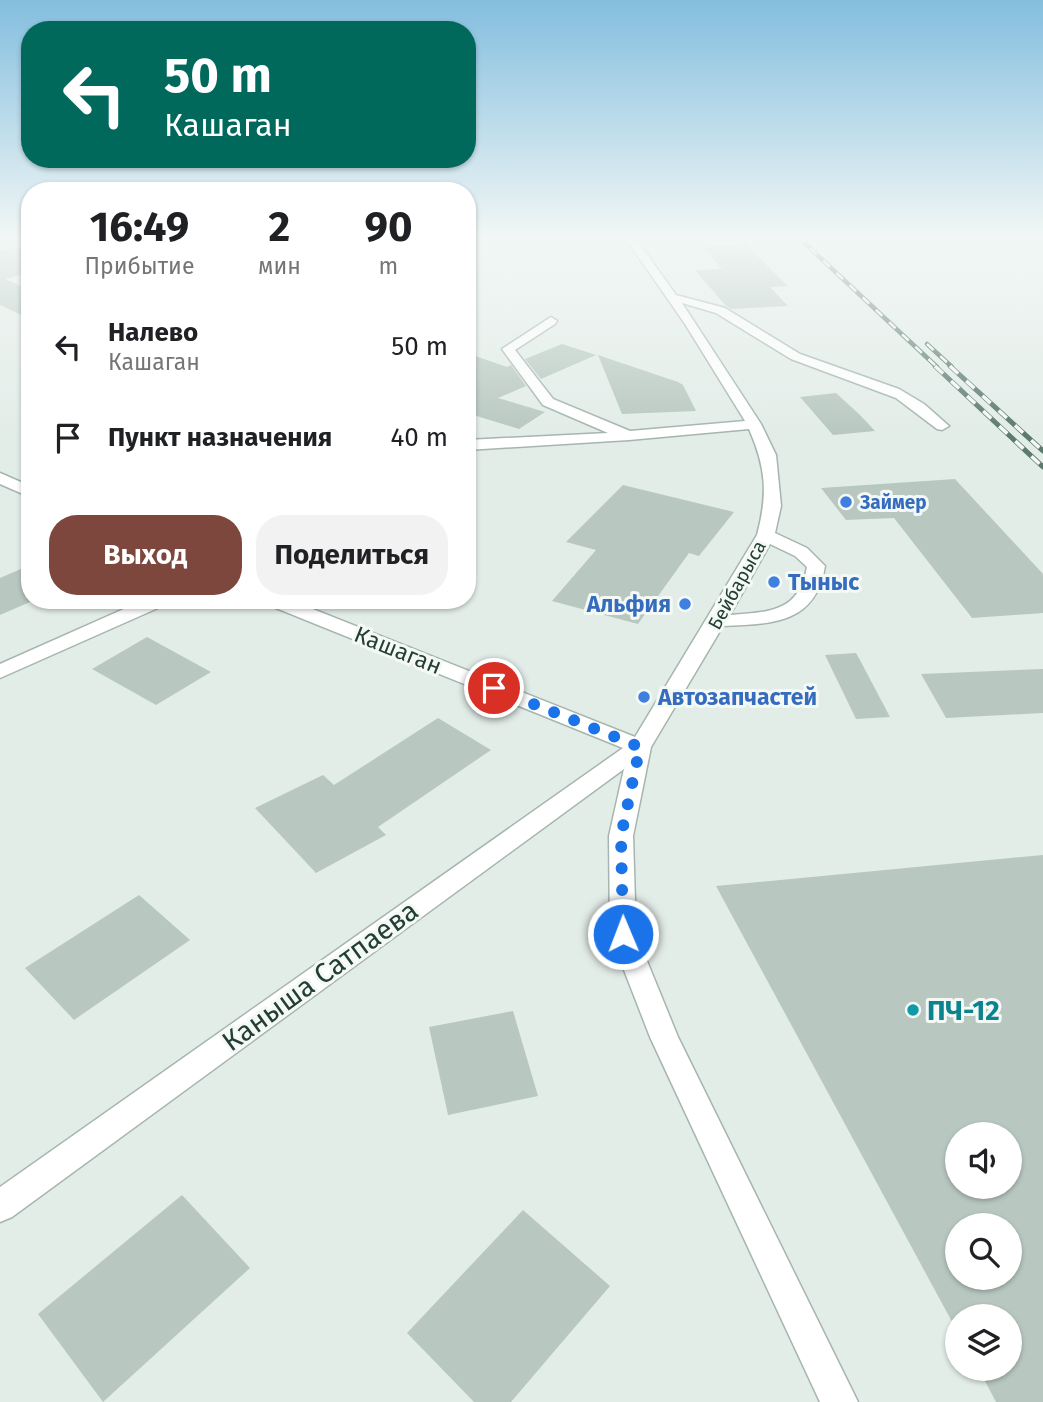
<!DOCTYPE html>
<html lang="ru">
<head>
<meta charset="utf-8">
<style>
	:root { --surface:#fff; --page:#f2f2f2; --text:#202124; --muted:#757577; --accent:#7e473d }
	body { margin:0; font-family:"Fira Sans",sans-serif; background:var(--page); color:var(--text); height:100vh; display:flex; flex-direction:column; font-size:26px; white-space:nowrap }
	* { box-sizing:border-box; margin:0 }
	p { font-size:23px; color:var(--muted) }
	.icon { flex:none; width:38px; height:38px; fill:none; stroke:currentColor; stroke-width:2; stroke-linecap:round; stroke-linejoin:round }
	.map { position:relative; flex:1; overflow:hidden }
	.sheet { position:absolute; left:21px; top:182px; width:455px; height:427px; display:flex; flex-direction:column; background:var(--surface); border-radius:28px; box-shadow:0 2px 5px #0004 }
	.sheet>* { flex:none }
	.guide { position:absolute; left:21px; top:21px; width:455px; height:147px; border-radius:28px; box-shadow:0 2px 5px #0004; background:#00695c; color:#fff; overflow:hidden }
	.buttons { position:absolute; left:945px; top:1122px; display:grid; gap:14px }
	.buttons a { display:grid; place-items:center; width:77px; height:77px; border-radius:50%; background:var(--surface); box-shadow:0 2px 5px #0004; font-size:35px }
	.pin { position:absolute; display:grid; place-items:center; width:60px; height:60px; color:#fff; margin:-30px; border:4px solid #fff; border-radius:50%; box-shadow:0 2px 7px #0007 }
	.me { position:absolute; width:77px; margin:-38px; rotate:359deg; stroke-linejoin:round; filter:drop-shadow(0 0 5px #0008) }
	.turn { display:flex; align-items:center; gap:24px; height:147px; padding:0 28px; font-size:32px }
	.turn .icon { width:91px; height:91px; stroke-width:2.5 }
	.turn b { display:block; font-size:49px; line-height:60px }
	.eta { display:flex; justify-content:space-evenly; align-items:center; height:119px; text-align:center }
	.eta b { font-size:42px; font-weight:700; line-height:49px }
	.action { display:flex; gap:14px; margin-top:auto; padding:14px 28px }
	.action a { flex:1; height:80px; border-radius:28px; background:var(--accent); color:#fff; font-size:28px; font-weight:700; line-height:80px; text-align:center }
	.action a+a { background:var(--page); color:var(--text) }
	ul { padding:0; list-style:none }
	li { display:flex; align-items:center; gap:21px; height:91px; padding:0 28px }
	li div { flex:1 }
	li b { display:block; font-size:26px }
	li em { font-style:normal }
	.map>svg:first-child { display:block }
	.building { fill:#b8c8c0; fill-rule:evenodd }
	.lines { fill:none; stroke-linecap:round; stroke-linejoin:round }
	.minor-casing { stroke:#a6b5af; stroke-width:3 }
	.minor { fill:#fff; fill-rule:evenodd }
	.rail-far1-casing { stroke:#5d7a70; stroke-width:4.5 }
	.rail-casing { stroke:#5d7a70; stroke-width:5 }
	.rail-far1 { stroke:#f4f9f6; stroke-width:2.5; stroke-dasharray:9; stroke-linecap:butt }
	.rail { stroke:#f4f9f6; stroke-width:3.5; stroke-dasharray:11; stroke-linecap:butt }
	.route { stroke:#1a73e8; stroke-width:12; stroke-dasharray:0 21.6 }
	.shop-dot { fill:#3f7fe0; stroke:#f4f9f6; stroke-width:2.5 }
	.culture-dot { fill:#0f9aa8; stroke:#f4f9f6; stroke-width:2.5 }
	.labels { text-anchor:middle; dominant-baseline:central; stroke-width:6; stroke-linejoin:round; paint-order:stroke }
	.far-shop-label { font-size:19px; font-weight:bold; fill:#366cbe; stroke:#f4f9f6; text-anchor:start }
	.far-street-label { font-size:19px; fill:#233e35; stroke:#f4f9f6 }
	.shop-label { font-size:23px; font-weight:bold; fill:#366cbe; stroke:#f4f9f6; text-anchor:start }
	.street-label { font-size:23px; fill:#233e35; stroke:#f4f9f6 }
	.near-street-label { font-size:28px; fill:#233e35; stroke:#f4f9f6 }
	.near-culture-label { font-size:28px; font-weight:bold; fill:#0d838f; stroke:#f4f9f6; text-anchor:start }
</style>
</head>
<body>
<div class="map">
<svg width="1043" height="1402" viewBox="0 0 1043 1402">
	<rect width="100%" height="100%" fill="#e3ede8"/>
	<g class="building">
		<polygon points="746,245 788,286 770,287 788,306 731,309 725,305 695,270 722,269 703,247"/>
		<polygon points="30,246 30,272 5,279 30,290 30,319 0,305 0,250"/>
		<polygon points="562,344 596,355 541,379 525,359"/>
		<polygon points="467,353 507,367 511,365 526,386 498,398 545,412 519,429 467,413"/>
		<polygon points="598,355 678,382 683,385 696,411 622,414"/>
		<polygon points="836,393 860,415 875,431 833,435 800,397"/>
		<polygon points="955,479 1043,574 1043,613 972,618 894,518 846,520 821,488"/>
		<polygon points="623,485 734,512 699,556 689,553 638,624 552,601 596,550 566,542"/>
		<polygon points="30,565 30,602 0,615 0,578"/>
		<polygon points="147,637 211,672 156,705 92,669"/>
		<polygon points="856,653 861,662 890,717 856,719 825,655"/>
		<polygon points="1043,669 1043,713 946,718 921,674"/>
		<polygon points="438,718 491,750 378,827 386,835 316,873 255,808 323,775 334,785"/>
		<path d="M1043,855V1402H996L978,1368H1010V1316H957V1331L716,886ZM957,1134H1010V1186H957ZM957,1225H1010V1278H957Z"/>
		<polygon points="139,895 190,940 74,1020 25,968"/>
		<polygon points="513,1011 538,1096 448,1115 429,1027"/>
		<polygon points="182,1195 250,1268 103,1402 38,1314"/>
		<polygon points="523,1210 610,1286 511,1402 474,1402 407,1333"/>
	</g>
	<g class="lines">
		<defs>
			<g id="minor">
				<path d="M624,236H634L676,295L725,308L800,354L899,389L924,404L949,426L942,430L937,429L896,398L791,359L716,313L682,303L761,424L776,455L781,506L775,533L807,548L825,566C816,624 772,624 723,626L651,747L633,836L636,934L678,1037L858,1402H820L650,1037L610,934L609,836L624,769L12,1217L0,1222V1187L623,748L266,604L264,600H290L635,737L757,535C768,494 766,468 749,429L629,440L467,450V440L608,433L543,405L502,349L551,317L557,321L555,324L515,350L553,399L630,431L745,421L685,324ZM770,544L795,556L807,567C799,612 770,612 730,615Z"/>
				<polygon points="0,473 30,486 30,497 0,484"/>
				<polygon points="144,600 169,600 167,604 0,678 0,664"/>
			</g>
		</defs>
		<use href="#minor" class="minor-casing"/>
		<use href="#minor" class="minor"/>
		<defs>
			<g id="rail-far1">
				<polyline points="797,236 937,367"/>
				<polyline points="927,344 952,367"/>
			</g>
			<g id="rail">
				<polyline points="935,366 1043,467"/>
				<polyline points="950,366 1043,451"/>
			</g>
		</defs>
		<use href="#rail-far1" class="rail-far1-casing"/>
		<use href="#rail" class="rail-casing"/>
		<use href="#rail-far1" class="rail-far1"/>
		<use href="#rail" class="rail"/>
	</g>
	<linearGradient id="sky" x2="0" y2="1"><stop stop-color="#83bedf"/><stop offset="0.55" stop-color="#f2f7f5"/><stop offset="1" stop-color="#f2f7f5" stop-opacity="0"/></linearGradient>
	<rect width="1043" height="432" fill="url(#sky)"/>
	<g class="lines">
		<polyline class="route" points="494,688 640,747 621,836 623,934"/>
	</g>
	<g class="shop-dot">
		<circle cx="846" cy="502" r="7"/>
		<circle cx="774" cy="582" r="7"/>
		<circle cx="685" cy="604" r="7"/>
		<circle cx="644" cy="697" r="7"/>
	</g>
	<circle class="culture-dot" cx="913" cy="1010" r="7"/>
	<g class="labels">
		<g class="far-shop-label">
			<text x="860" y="502">Займер</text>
		</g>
		<g class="far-street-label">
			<text transform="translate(737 585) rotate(-61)">Бейбарыса</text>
		</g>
		<g class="shop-label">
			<text x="788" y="582">Тыныс</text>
			<text x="671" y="604" text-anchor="end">Альфия</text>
			<text x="658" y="697">Автозапчастей</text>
		</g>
		<g class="street-label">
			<text transform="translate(398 650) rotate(22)">Кашаган</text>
		</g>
		<g class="near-street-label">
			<text transform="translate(320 976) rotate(-36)">Каныша Сатпаева</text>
		</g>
		<g class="near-culture-label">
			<text x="927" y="1010">ПЧ-12</text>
		</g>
	</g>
</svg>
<div class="buttons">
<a><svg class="icon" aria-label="sound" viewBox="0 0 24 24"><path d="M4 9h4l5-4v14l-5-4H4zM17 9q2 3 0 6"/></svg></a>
<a><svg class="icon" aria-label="search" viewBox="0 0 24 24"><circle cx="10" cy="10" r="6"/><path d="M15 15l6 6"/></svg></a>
<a><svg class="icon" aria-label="layers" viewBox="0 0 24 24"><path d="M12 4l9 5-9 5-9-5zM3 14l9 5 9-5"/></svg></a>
</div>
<div class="pin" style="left:494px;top:688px;background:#d93025"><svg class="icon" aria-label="arrive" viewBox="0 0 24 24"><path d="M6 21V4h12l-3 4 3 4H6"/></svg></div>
<svg class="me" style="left:623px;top:934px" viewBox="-20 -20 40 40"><circle r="17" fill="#1a73e8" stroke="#fff" stroke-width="3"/><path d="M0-11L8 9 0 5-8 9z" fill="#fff"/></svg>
<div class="guide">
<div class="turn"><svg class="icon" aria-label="left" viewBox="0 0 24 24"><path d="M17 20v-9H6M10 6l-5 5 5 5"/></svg><div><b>50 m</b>Кашаган</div></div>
</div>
<section class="sheet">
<div class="eta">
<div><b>16:49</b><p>Прибытие</p></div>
<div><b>2</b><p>мин</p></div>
<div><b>90</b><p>m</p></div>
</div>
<ul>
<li><svg class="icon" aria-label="left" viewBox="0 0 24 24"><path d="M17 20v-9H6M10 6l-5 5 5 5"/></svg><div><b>Налево</b><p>Кашаган</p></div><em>50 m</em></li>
<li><svg class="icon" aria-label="arrive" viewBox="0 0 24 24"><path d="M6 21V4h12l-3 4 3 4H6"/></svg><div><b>Пункт назначения</b></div><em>40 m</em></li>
</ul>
<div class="action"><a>Выход</a><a>Поделиться</a></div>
</section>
</div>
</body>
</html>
